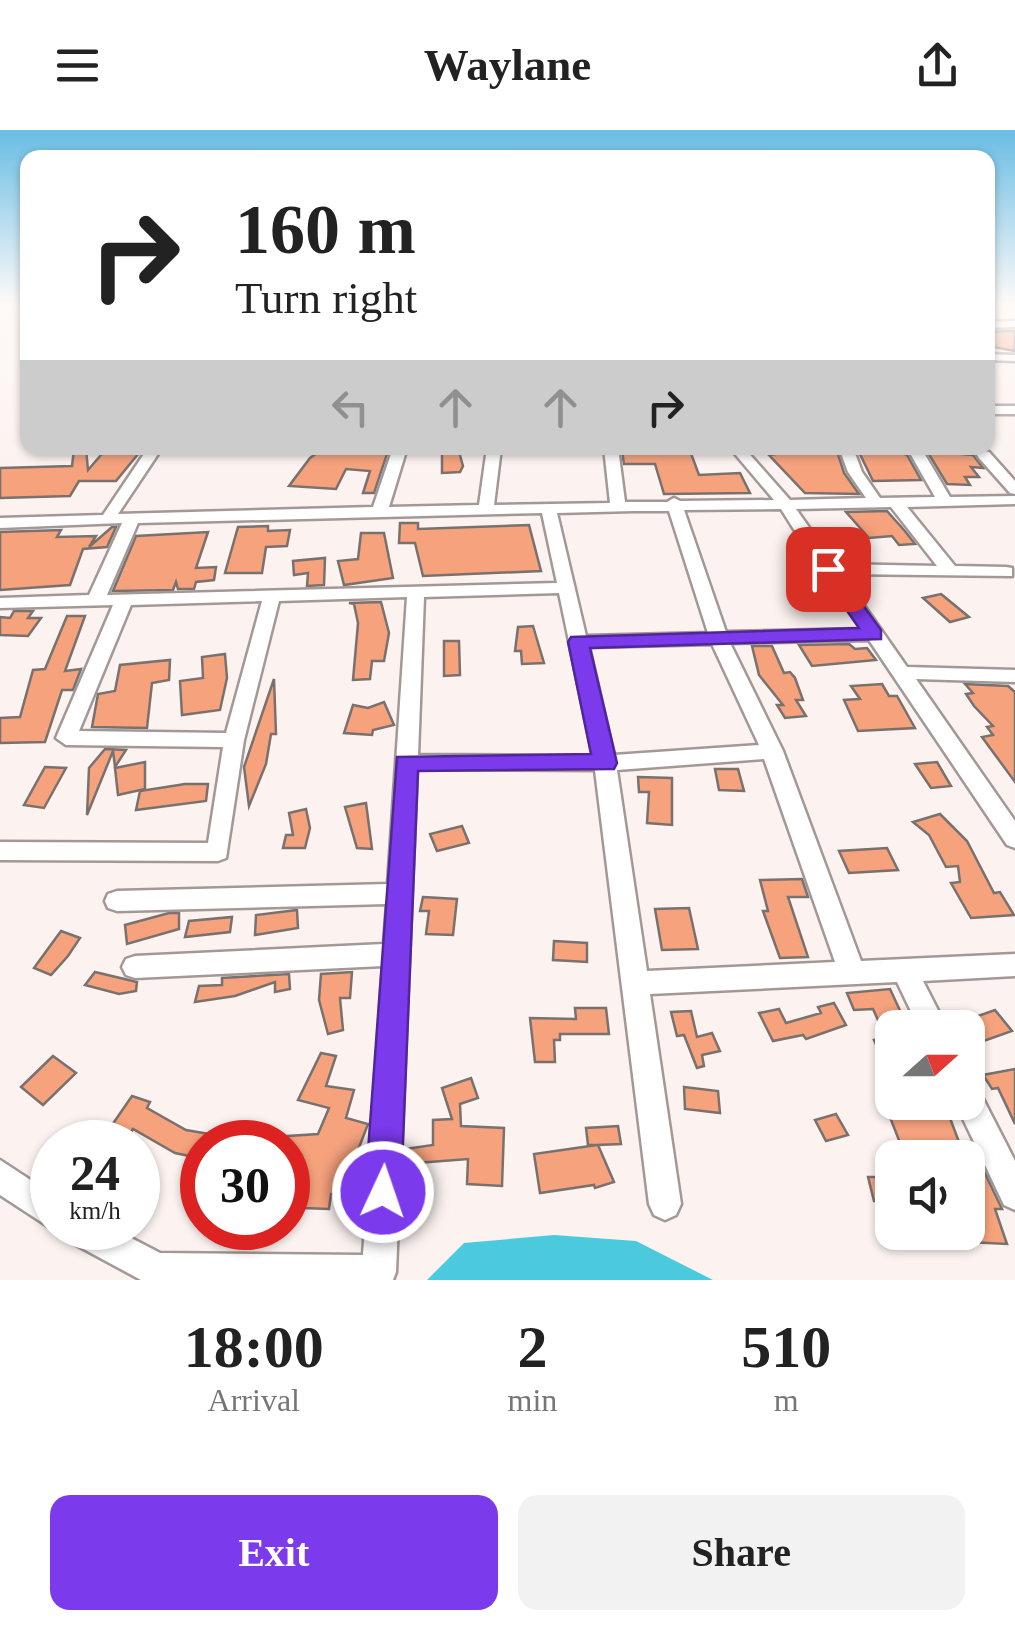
<!DOCTYPE html>
<html lang="en">
<head>
<meta charset="utf-8">
<style>
	:root { --surface:#fff; --page:#f2f2f2; --text:#222; --muted:#767676; --accent:#7c3aed }
	body { margin:0; font-family:Georgia,serif; background:var(--page); color:var(--text); height:100vh; display:flex; flex-direction:column; font-size:38px; white-space:nowrap }
	* { box-sizing:border-box; margin:0 }
	p { font-size:32px; color:var(--muted) }
	.icon { flex:none; width:55px; height:55px; fill:none; stroke:currentColor; stroke-width:2; stroke-linecap:round; stroke-linejoin:round }
	.map { position:relative; height:1150px; overflow:hidden }
	.details { display:flex; flex-direction:column; background:var(--surface); flex:1 }
	.details>* { flex:none }
	.banner { position:absolute; left:20px; top:20px; width:975px; height:305px; border-radius:20px; box-shadow:0 2px 8px #0004; background:#fff; color:var(--text); overflow:hidden }
	.needle { width:65px; rotate:69deg }
	.buttons { position:absolute; left:875px; top:880px; display:grid; gap:20px }
	.buttons a { display:grid; place-items:center; width:110px; height:110px; border-radius:20px; background:var(--surface); box-shadow:0 2px 8px #0004; font-size:50px }
	.speed { position:absolute; left:30px; top:990px; display:flex; gap:20px; font-size:50px; font-weight:700; text-align:center }
	.speed>* { display:grid; place-content:center; width:130px; height:130px; border-radius:50%; background:var(--surface); box-shadow:0 2px 8px #0004; line-height:1 }
	.speed small { font-size:25px; font-weight:400 }
	.speed .limit { border:15px solid #d22; background:#fff; color:#111 }
	.pin { position:absolute; display:grid; place-items:center; width:85px; height:85px; color:#fff; margin:-42px; border-radius:20px; box-shadow:0 5px 15px #0006 }
	.me { position:absolute; width:110px; margin:-55px; rotate:3deg; stroke-linejoin:round; filter:drop-shadow(0 0 8px #0008) }
	.turn { display:flex; align-items:center; gap:35px; height:210px; padding:0 50px; font-size:45px }
	.turn .icon { width:130px; height:130px; stroke-width:2.5 }
	.turn b { display:block; font-size:70px; line-height:85px }
	.lanes { display:flex; align-items:center; height:95px; padding:0 50px; background:#0003; justify-content:center; gap:50px; direction:ltr }
	.lanes .off { opacity:.35 }
	.eta { display:flex; justify-content:space-evenly; align-items:center; height:170px; text-align:center }
	.eta b { font-size:60px; font-weight:800; line-height:70px }
	.primary-button { display:flex; gap:20px; margin-top:auto; padding:20px 50px }
	.primary-button a { flex:1; height:115px; border-radius:20px; background:var(--accent); color:#fff; font-size:40px; font-weight:800; line-height:115px; text-align:center }
	.primary-button a+a { background:var(--page); color:var(--text) }
	header { display:flex; justify-content:space-between; align-items:center; height:130px; padding:0 50px; background:var(--surface); font-size:45px; font-weight:800 }
	.map>svg:first-child { display:block }
	.water { fill:#4ccadd }
	.building { fill:#f6a27d; stroke:#79716e; stroke-width:2.5 }
	.lines { fill:none; stroke-linecap:round; stroke-linejoin:round }
	.street-casing { stroke:#a29996; stroke-width:5 }
	.street { fill:#fff; fill-rule:evenodd }
	.route { fill:#7c3aed; stroke:#51269a; stroke-width:2.5 }
</style>
</head>
<body>
<header><svg class="icon" aria-label="menu" viewBox="0 0 24 24"><path d="M4 6h16M4 12h16M4 18h16"/></svg>Waylane<svg class="icon" aria-label="share" viewBox="0 0 24 24"><path d="M12 15V3M7 8l5-5 5 5M5 13v7h14v-7"/></svg></header>
<div class="map">
<svg width="1015" height="1150" viewBox="0 0 1015 1150">
	<rect width="100%" height="100%" fill="#fcf3f0"/>
	<polygon class="water" points="554,1105 636,1111 713,1150 427,1150 464,1113"/>
	<g class="building">
		<polygon points="1015,201 1015,221 988,216 988,202"/>
		<polygon points="86,318 88,340 107,318 143,318 116,351 79,351 70,366 0,368 0,338 72,336 74,319"/>
		<polygon points="324,318 389,318 374,363 363,363 370,341 346,339 336,359 289,356 310,328"/>
		<polygon points="442,318 458,318 463,336 460,342 442,343"/>
		<polygon points="627,318 689,318 699,345 740,343 750,363 664,364 655,334 624,334 622,321"/>
		<polygon points="814,318 836,318 844,343 859,364 805,363 769,325"/>
		<polygon points="857,318 894,319 907,325 921,350 873,351"/>
		<polygon points="927,321 973,325 983,338 971,337 979,347 965,347 970,355 947,354"/>
		<polygon points="887,381 904,400 915,414 899,415 892,406 869,408 846,382"/>
		<polygon points="400,393 418,393 418,399 529,395 541,441 423,446 415,413 399,413"/>
		<polygon points="268,396 268,401 290,400 287,416 266,417 262,443 225,443 238,397"/>
		<polygon points="112,397 116,397 107,417 83,419 70,455 0,460 0,402 61,400 57,407 96,406 89,417"/>
		<polygon points="208,402 196,438 216,437 214,450 196,452 194,459 178,459 176,452 173,460 113,461 136,406"/>
		<polygon points="361,403 384,403 393,448 344,455 338,431 358,429"/>
		<polygon points="325,428 324,455 307,456 308,443 294,445 293,431"/>
		<polygon points="941,464 969,487 950,492 923,468"/>
		<polygon points="381,472 389,503 384,531 372,531 370,549 353,550 358,493 354,474 349,473"/>
		<polygon points="14,481 33,481 28,488 41,488 28,506 0,505 0,487 10,488"/>
		<polygon points="67,486 85,486 65,541 81,539 73,560 62,560 45,612 0,613 0,588 20,587 33,540 45,539"/>
		<polygon points="533,496 544,533 522,534 521,521 515,521 518,497"/>
		<polygon points="444,511 459,511 460,545 444,546"/>
		<polygon points="849,514 855,519 867,518 876,530 812,536 799,515"/>
		<polygon points="752,516 772,516 784,543 790,542 795,548 803,570 796,570 806,586 785,588 777,575 783,575 759,545"/>
		<polygon points="225,524 227,548 220,580 182,585 180,551 203,548 202,527"/>
		<polygon points="170,530 169,550 152,553 147,598 92,597 98,564 115,561 120,535"/>
		<polygon points="274,549 276,604 271,604 266,634 249,676 244,637"/>
		<polygon points="882,554 889,566 897,566 915,598 858,601 844,570 860,569 851,556"/>
		<polygon points="965,554 1008,556 1015,562 1015,652 982,607 993,605 987,597 993,596 974,576 966,564 973,563"/>
		<polygon points="384,572 394,595 373,600 372,605 344,603 353,575 368,578"/>
		<polygon points="105,619 126,620 115,637 113,621 87,685 89,638"/>
		<polygon points="145,632 145,659 118,665 115,638"/>
		<polygon points="937,632 951,656 931,658 915,634"/>
		<polygon points="45,637 66,638 44,678 24,675"/>
		<polygon points="715,639 738,639 744,661 719,660"/>
		<polygon points="638,647 672,648 672,695 647,693 649,662 639,662"/>
		<polygon points="185,654 208,654 206,671 136,680 140,661"/>
		<polygon points="366,673 372,719 357,718 345,677"/>
		<polygon points="306,679 310,698 305,718 283,718 286,705 293,705 289,683"/>
		<polygon points="940,684 967,711 994,763 1000,762 1014,785 971,788 951,753 960,752 958,736 946,737 929,705 913,692"/>
		<polygon points="462,696 469,713 437,721 430,704"/>
		<polygon points="887,718 898,740 849,743 839,721"/>
		<polygon points="802,749 808,767 788,767 808,827 780,828 763,781 768,781 760,750"/>
		<polygon points="423,767 457,769 453,805 426,804 429,781 420,781"/>
		<polygon points="689,778 698,819 662,820 655,779"/>
		<polygon points="297,780 298,798 255,805 256,785"/>
		<polygon points="169,783 179,783 179,799 127,814 125,795"/>
		<polygon points="232,787 230,802 185,807 189,791"/>
		<polygon points="61,801 80,808 68,826 51,845 34,838"/>
		<polygon points="554,811 587,813 587,832 553,830"/>
		<polygon points="95,842 137,852 136,861 119,864 85,855"/>
		<polygon points="352,842 350,868 340,868 343,900 328,904 319,870 321,844"/>
		<polygon points="289,844 290,859 275,862 275,852 235,866 195,872 199,856 222,855 222,848"/>
		<polygon points="890,859 903,887 892,888 892,950 874,910 886,908 873,879 854,880 847,863"/>
		<polygon points="834,873 846,895 806,909 803,905 773,911 759,883 779,879 786,893 821,883 818,877"/>
		<polygon points="575,878 606,878 609,904 560,904 560,910 554,910 555,932 535,932 530,888 576,889"/>
		<polygon points="995,880 1012,901 978,913 961,892"/>
		<polygon points="691,881 697,907 712,903 720,921 702,925 704,936 697,938 684,905 677,906 671,882"/>
		<polygon points="321,923 336,926 326,956 354,960 346,988 368,994 355,1028 352,1065 331,1064 329,1079 303,1078 308,1052 288,1053 288,1006 318,1004 329,978 298,970"/>
		<polygon points="53,926 76,943 43,975 21,957"/>
		<polygon points="1015,939 1015,994 998,958 992,959 983,945"/>
		<polygon points="471,948 478,968 460,974 461,996 504,998 502,1056 467,1054 468,1029 417,1033 418,1063 411,1064 419,1096 401,1102 405,1019 433,1015 433,990 452,989 442,958"/>
		<polygon points="684,957 718,961 720,983 685,979"/>
		<polygon points="132,966 150,972 147,978 186,1000 209,1004 199,1028 175,1023 133,999 129,1005 110,998"/>
		<polygon points="884,972 944,972 965,1028 906,1028"/>
		<polygon points="836,984 848,1005 826,1011 815,990"/>
		<polygon points="618,996 621,1014 598,1015 614,1052 595,1058 594,1055 540,1063 534,1024 597,1015 588,1015 586,998"/>
		<polygon points="980,1033 1002,1079 995,1079 1007,1114 968,1112 968,1034"/>
		<polygon points="868,1047 892,1047 892,1072 874,1071"/>
	</g>
	<g class="lines">
		<defs>
			<g id="street">
				<polygon points="1015,191 1015,197 988,198 988,192"/>
				<polygon points="988,224 1015,225 1015,231 988,230"/>
				<rect x="988" y="276" width="27" height="8"/>
				<path d="M148,318H162L118,384L373,377L393,318H407L389,377L479,375L487,318H501L494,375L610,373L604,318H618L625,372H667L674,368L680,371L774,370L730,318H744L790,370L866,368L848,342L839,318H853L862,342L880,368L935,367L907,318H921L950,367L1015,366V374L907,377L955,436L1006,437L1012,438V446L842,444L907,537L1015,540V552L916,549L1015,691V718L1007,715L869,510L730,513L783,621L861,831L1015,824V846L923,851L947,898H919L897,852L650,864L681,1074L676,1085L665,1090L654,1085L649,1074L595,640L417,639L396,1142L393,1150H141L67,1110L63,1098H112L160,1123L363,1125L383,836L135,848L126,845L122,837L126,829L135,826L384,814L387,774L117,781L108,778L105,771L108,764L117,761L388,754L407,467L279,471L244,610L226,728L218,731L0,730V712L208,713L223,617L66,615L56,608L113,475L0,478V468L89,465L122,393L0,398V388L103,385ZM891,377L937,436L835,434L796,379ZM781,379L819,439L862,499L726,502L684,380ZM634,381H669L708,503L586,506L557,383ZM542,383L557,453L107,465L138,393ZM559,463L593,626L418,625L424,467ZM262,471L226,603L79,601L131,475ZM712,514L759,615L614,625L589,517ZM764,629L835,832L647,841L617,640Z"/>
				<polygon points="984,321 989,322 1015,351 1015,364 1010,363 979,328 977,325"/>
				<polygon points="968,955 978,959 1015,1031 1015,1080 1004,1075 955,972 968,972"/>
				<polygon points="0,1030 52,1064 52,1098 56,1098 52,1099 0,1065"/>
			</g>
		</defs>
		<use href="#street" class="street-casing"/>
		<use href="#street" class="street"/>
	</g>
	<linearGradient id="sky" x2="0" y2="1"><stop stop-color="#69bde4"/><stop offset="0.52" stop-color="#fefaf8"/><stop offset="1" stop-color="#fefaf8" stop-opacity="0"/></linearGradient>
	<rect width="1015" height="335" fill="url(#sky)"/>
	<polygon class="route" points="828,433 834,435 881,500 881,509 590,518 617,633 614,639 418,641 401,1062 396,1075 383,1081 370,1075 365,1062 397,627 591,624 568,512 571,507 859,498 818,439"/>
</svg>
<div class="buttons">
<a><svg class="needle" viewBox="-14 -14 28 28"><path d="M0-13l5 13h-10z" fill="#e53935"/><path d="M0 13l5-13h-10z" fill="#767676"/></svg></a>
<a><svg class="icon" aria-label="sound" viewBox="0 0 24 24"><path d="M4 9h4l5-4v14l-5-4H4zM17 9q2 3 0 6"/></svg></a>
</div>
<div class="speed"><div>24<small>km/h</small></div><div class="limit">30</div></div>
<div class="pin" style="left:828px;top:439px;background:#d93025"><svg class="icon" aria-label="arrive" viewBox="0 0 24 24"><path d="M6 21V4h12l-3 4 3 4H6"/></svg></div>
<svg class="me" style="left:383px;top:1062px" viewBox="-20 -20 40 40"><circle r="17" fill="#7c3aed" stroke="#fff" stroke-width="3"/><path d="M0-11L8 9 0 5-8 9z" fill="#fff"/></svg>
<div class="banner">
<div class="turn"><svg class="icon" aria-label="right" viewBox="0 0 24 24"><path d="M7 20v-9h11M14 6l5 5-5 5"/></svg><div><b>160 m</b>Turn right</div></div>
<div class="lanes"><svg class="icon off" aria-label="left" viewBox="0 0 24 24"><path d="M17 20v-9H6M10 6l-5 5 5 5"/></svg><svg class="icon off" aria-label="ahead" viewBox="0 0 24 24"><path d="M12 20V5M6 11l6-6 6 6"/></svg><svg class="icon off" aria-label="ahead" viewBox="0 0 24 24"><path d="M12 20V5M6 11l6-6 6 6"/></svg><svg class="icon" aria-label="right" viewBox="0 0 24 24"><path d="M7 20v-9h11M14 6l5 5-5 5"/></svg></div>
</div>
</div>
<section class="details">
<div class="eta">
<div><b>18:00</b><p>Arrival</p></div>
<div><b>2</b><p>min</p></div>
<div><b>510</b><p>m</p></div>
</div>
<div class="primary-button"><a>Exit</a><a>Share</a></div>
</section>
</body>
</html>
